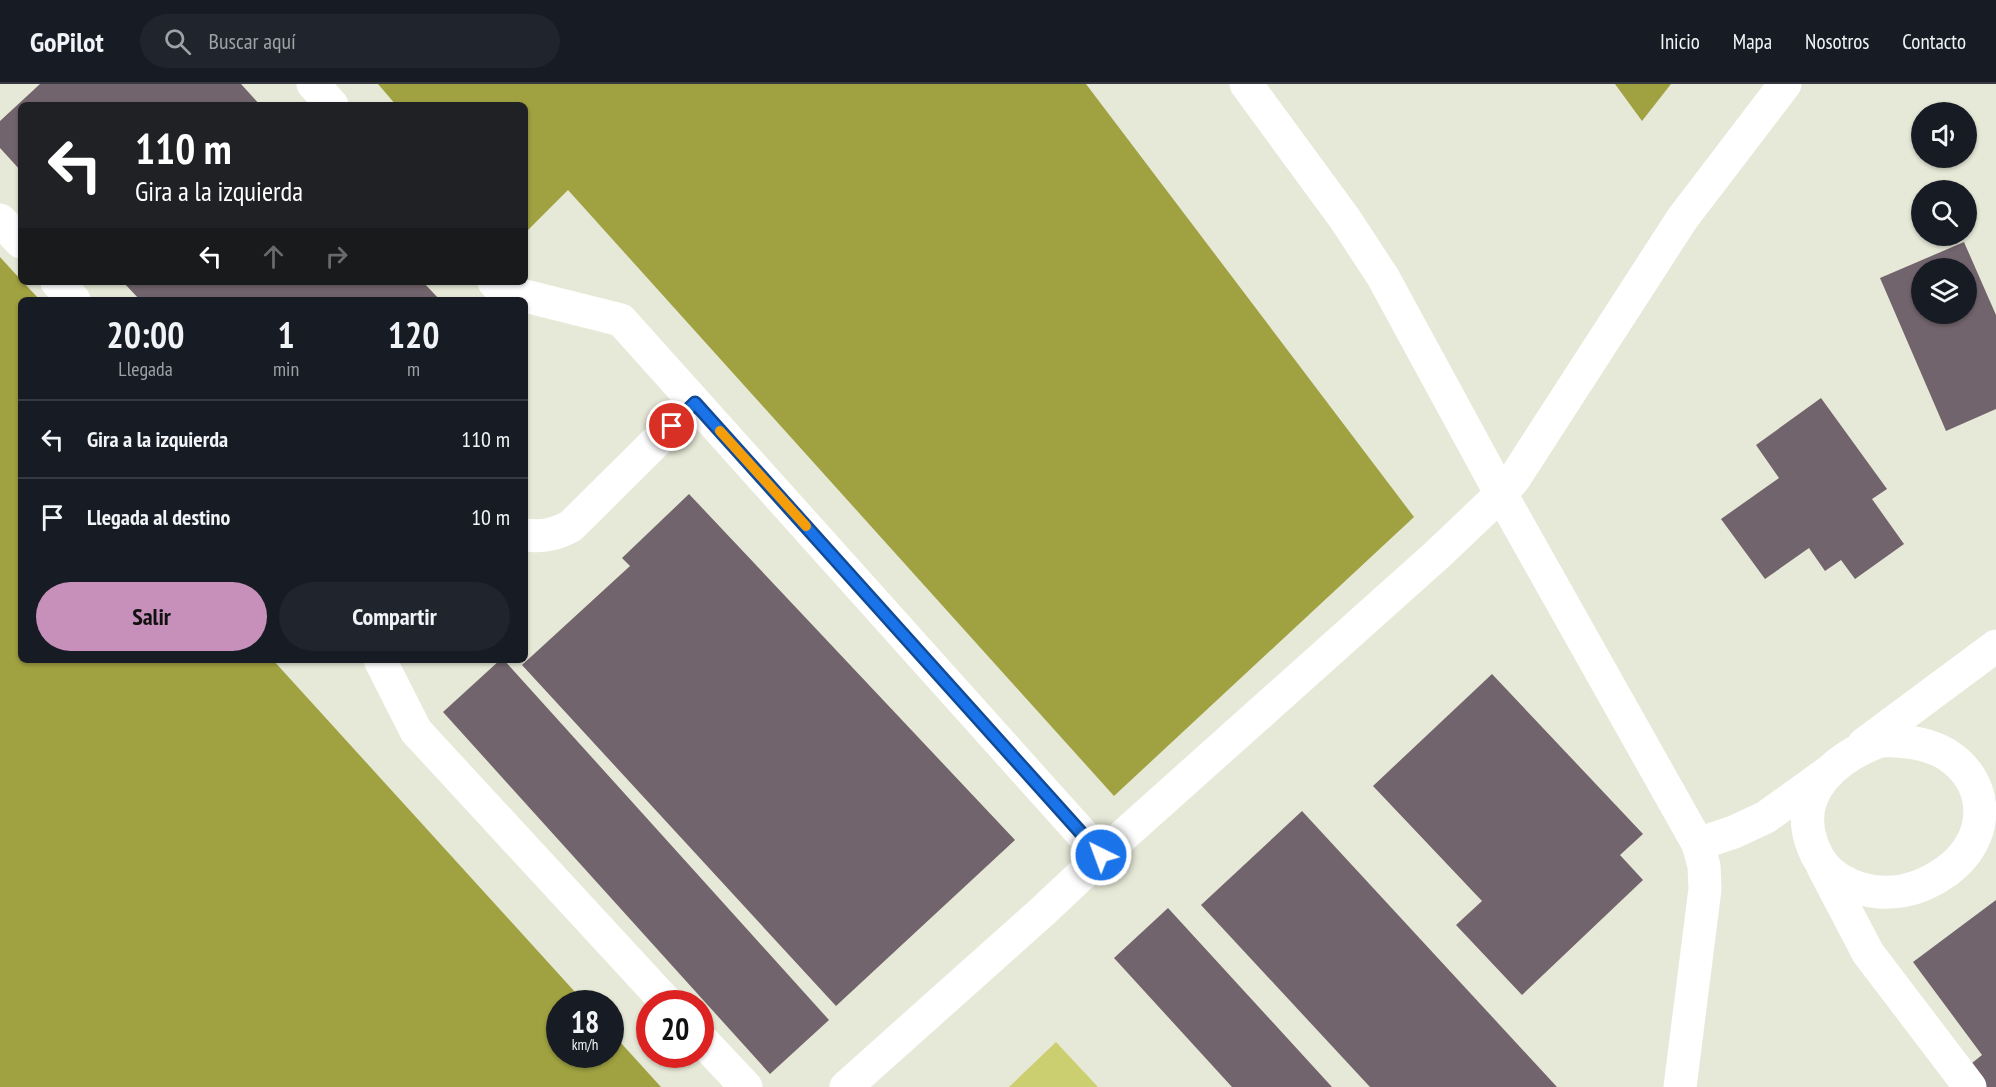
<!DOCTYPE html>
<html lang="es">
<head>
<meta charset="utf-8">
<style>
	:root { --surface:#171b24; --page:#20242c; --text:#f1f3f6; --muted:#9ea1a6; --line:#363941; --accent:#c790bb }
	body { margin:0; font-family:"PT Sans Narrow",sans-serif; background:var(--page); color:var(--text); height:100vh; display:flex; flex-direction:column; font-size:22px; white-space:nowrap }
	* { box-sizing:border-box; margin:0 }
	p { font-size:20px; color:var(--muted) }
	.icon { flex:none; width:33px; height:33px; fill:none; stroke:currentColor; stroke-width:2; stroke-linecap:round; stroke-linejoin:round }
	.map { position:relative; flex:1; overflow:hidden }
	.panel { position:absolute; left:18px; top:213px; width:510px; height:366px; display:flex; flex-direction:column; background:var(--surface); border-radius:9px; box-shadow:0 2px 4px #0004 }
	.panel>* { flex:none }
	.hud { position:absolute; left:18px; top:18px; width:510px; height:183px; border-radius:9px; box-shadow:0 2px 4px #0004; background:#202124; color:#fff; overflow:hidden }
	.controls { position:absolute; left:1911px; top:18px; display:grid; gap:12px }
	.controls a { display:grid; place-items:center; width:66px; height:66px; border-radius:50%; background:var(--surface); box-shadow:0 2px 4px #0004; font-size:30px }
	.speed { position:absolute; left:546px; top:906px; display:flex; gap:12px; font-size:30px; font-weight:700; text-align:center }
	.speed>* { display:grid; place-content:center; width:78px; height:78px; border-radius:50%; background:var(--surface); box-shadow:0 2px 4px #0004; line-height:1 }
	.speed small { font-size:15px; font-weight:400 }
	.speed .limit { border:9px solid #d22; background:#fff; color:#111 }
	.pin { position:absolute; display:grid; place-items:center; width:51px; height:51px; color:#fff; margin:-26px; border:3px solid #fff; border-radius:50%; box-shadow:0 2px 6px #0007 }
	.me { position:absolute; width:66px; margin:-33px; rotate:318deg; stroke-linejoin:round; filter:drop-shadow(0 0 4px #0008) }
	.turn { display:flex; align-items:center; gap:21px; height:126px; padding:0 18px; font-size:27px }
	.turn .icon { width:78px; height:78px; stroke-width:2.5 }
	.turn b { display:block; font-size:42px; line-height:51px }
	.lanes { display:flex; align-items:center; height:57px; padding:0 18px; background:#0003; justify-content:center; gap:30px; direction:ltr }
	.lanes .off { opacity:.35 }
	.eta { display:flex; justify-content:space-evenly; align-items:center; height:102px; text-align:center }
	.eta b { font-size:36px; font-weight:800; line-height:42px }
	.button { display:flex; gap:12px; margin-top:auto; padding:12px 18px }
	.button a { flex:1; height:69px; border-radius:36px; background:var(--accent); color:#111; font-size:24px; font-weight:800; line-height:69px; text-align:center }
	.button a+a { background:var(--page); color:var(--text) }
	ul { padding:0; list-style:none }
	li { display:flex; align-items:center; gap:18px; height:78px; padding:0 18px; border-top:2px solid var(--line) }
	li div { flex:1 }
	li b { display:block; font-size:22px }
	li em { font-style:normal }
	header { display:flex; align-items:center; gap:36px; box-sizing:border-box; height:84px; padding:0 30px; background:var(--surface); border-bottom:2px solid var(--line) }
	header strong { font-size:28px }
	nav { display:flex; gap:33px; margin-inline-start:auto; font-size:21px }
	.search { width:420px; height:54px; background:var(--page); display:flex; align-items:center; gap:15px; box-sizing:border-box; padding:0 21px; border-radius:33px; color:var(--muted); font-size:22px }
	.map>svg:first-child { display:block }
	.green { fill:#cccf6f }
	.water { fill:#a0a241 }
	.building { fill:#72646c; fill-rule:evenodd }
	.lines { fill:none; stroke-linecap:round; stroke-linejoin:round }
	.minor { stroke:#fff; stroke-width:33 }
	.route-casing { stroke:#114b97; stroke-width:15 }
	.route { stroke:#1a73e8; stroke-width:10 }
	.slow { stroke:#f59e0b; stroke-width:10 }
</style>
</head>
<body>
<header>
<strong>GoPilot</strong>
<div class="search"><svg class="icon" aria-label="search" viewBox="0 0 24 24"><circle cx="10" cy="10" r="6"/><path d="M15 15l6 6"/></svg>Buscar aquí</div>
<nav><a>Inicio</a><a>Mapa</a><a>Nosotros</a><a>Contacto</a></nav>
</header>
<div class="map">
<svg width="1996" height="1003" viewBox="0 0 1996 1003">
	<rect width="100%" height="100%" fill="#e7e9d8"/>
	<polygon class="green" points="1056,958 1098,1003 1009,1003"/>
	<g class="water">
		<polygon points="378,0 1086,0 1414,433 1114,712 568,106 525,149 525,21 396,21"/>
		<polygon points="1615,0 1671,0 1642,37"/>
		<polygon points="0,173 21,196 21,198 23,198 40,216 21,216 21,576 273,576 585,919 560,920 560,970 610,970 611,948 661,1003 0,1003"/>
	</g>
	<g class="building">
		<polygon points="40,0 241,0 260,21 21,21 21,87 0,64 0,37"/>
		<path d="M1964,158L1996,231V325L1946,347L1880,194ZM1922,184H1966V230H1922Z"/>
		<polygon points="123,198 423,198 440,216 140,216"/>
		<polygon points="1821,314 1887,405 1872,415 1904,460 1855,495 1841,476 1825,487 1809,464 1765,495 1721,435 1779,394 1756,361"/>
		<polygon points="689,410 1015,756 836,922 522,581 630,482 622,474"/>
		<polygon points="500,576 504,576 829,936 770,990 443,628"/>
		<polygon points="1492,590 1643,750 1620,771 1643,796 1522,911 1456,841 1482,817 1373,702"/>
		<polygon points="1302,727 1557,1003 1370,1003 1201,821"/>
		<polygon points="1996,816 1996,1003 1983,1003 1967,983 1982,971 1913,878"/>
		<polygon points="1168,824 1332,1003 1232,1003 1114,874"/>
	</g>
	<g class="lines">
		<g class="minor">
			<polyline points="313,0 332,21"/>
			<polyline points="1246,0 1345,135 1383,193 1501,410 1698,760 1734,748 1766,733 1827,689"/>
			<polyline points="0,136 21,158"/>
			<polyline points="57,198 74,216"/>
			<polyline points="494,198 501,206 621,236 1101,771"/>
			<path d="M525,451C543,453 555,451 571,442L695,319"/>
			<polyline points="380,576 416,647 668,920"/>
			<path d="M1880,657C1903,656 1925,658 1946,670C1992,699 1990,756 1947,787C1933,797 1919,804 1902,807C1881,810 1859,807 1841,796C1826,788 1816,773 1811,757C1795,707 1837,673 1880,657Z"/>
			<polyline points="1864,660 1996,562"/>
			<polyline points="1823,783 1868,869 1970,1003"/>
			<polyline points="700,954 746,1003"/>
			<polyline points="846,1003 1043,827 1125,750 1438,470 1501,410 1514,395 1682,135 1785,0"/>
			<polyline points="1680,1003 1705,805 1704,782 1698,760"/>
		</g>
	</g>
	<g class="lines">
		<defs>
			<polyline id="route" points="672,342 695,319 1101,771"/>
		</defs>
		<use href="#route" class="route-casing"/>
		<use href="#route" class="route"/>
		<polyline class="slow" points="720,347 806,442"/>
	</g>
</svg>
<div class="controls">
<a><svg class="icon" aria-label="sound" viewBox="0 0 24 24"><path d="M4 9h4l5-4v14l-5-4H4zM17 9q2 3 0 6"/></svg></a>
<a><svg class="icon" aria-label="search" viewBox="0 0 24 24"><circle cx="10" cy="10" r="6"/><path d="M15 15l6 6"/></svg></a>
<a><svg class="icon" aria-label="layers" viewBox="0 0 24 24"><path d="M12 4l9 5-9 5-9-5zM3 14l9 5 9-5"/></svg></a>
</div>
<div class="speed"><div>18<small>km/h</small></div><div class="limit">20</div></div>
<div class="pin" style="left:672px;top:342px;background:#d93025"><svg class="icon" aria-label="arrive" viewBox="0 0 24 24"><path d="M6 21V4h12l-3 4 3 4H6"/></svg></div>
<svg class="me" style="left:1101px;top:771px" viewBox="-20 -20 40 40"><circle r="17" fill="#1a73e8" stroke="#fff" stroke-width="3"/><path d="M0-11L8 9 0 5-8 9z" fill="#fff"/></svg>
<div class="hud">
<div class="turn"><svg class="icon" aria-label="left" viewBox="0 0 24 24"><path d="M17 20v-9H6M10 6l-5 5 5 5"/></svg><div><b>110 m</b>Gira a la izquierda</div></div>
<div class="lanes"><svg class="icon" aria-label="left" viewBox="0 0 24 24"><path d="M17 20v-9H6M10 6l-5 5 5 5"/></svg><svg class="icon off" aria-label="ahead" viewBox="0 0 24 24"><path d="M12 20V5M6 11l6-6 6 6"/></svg><svg class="icon off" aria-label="right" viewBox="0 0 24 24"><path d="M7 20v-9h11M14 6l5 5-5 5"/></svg></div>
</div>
<section class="panel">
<div class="eta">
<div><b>20:00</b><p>Llegada</p></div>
<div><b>1</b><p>min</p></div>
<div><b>120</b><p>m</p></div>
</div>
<ul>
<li><svg class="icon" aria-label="left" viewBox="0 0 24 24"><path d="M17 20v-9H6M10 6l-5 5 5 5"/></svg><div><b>Gira a la izquierda</b></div><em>110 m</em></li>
<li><svg class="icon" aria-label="arrive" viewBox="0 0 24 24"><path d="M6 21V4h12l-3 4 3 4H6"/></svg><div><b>Llegada al destino</b></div><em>10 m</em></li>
</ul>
<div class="button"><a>Salir</a><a>Compartir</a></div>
</section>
</div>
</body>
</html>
